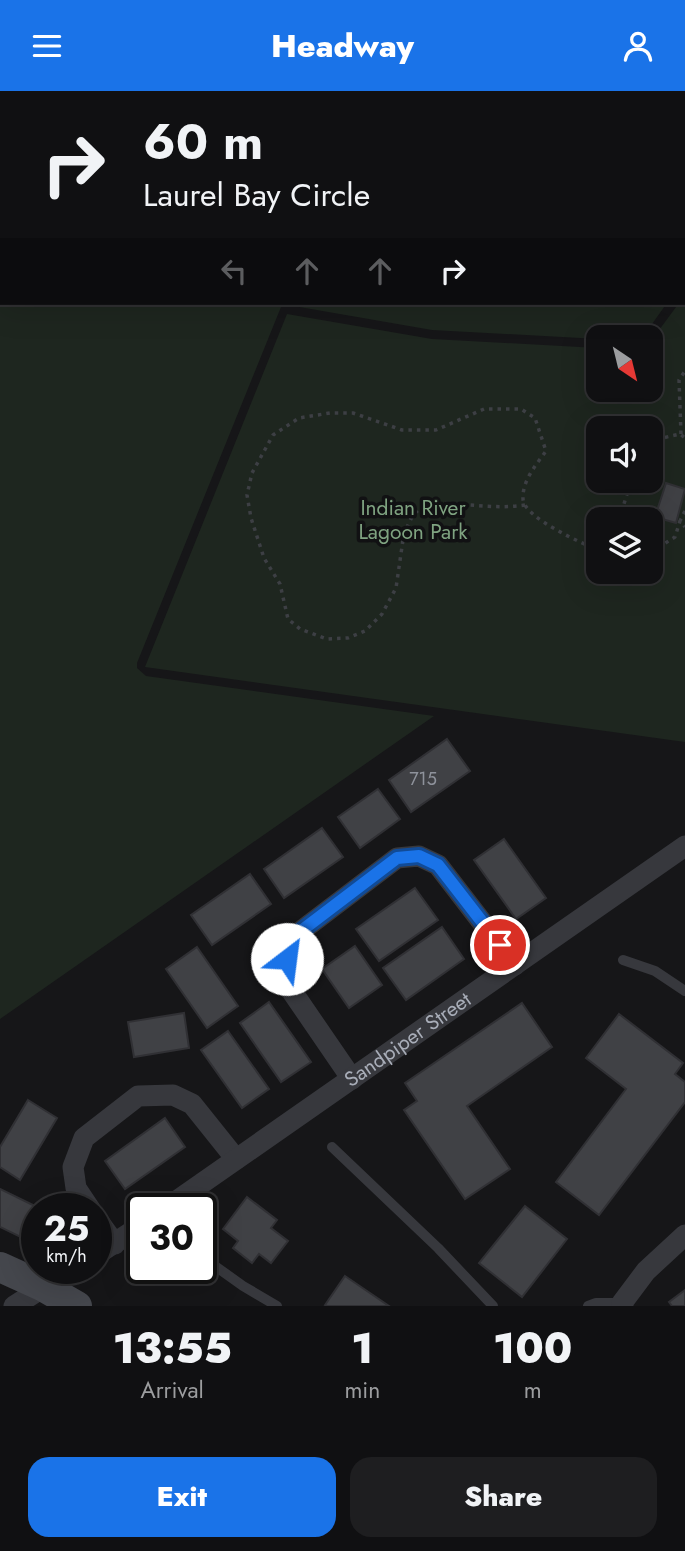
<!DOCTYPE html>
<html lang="en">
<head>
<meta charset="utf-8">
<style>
	:root { --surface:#101012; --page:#1e1e20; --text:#f1f3f6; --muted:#9c9d9f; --line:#303032; --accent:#1a73e8 }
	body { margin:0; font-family:Jost,sans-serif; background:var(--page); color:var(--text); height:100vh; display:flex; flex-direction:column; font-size:26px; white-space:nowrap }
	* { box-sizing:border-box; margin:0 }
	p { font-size:23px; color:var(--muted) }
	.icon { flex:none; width:38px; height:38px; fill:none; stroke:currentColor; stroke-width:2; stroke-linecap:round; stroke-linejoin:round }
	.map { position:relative; height:1215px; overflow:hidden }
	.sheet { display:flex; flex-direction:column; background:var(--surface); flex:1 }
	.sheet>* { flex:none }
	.banner { position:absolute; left:0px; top:0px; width:686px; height:214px; box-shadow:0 7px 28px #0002,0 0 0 2px var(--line); background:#101012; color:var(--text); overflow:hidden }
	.needle { width:46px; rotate:145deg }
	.controls { position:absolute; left:586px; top:234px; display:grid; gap:14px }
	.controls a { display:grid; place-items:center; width:77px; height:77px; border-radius:14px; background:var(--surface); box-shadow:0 7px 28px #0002,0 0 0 2px var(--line); font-size:35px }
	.speed { position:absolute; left:21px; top:1102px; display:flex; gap:14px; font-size:35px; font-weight:700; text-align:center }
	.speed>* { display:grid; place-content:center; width:91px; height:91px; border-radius:50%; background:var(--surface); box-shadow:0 7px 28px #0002,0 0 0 2px var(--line); line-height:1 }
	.speed small { font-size:18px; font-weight:400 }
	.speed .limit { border:4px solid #111; border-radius:10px; background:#fff; color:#111 }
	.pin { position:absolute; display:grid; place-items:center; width:60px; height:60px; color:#fff; margin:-30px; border:4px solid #fff; border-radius:50%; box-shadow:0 2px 7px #0007 }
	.me { position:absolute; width:77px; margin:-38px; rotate:30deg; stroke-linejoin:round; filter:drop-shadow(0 0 5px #0008) }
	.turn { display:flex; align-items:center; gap:24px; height:147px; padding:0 28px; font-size:32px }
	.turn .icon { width:91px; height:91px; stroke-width:2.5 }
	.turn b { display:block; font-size:49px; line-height:60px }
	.lanes { display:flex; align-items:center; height:66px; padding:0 28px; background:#0003; justify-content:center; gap:35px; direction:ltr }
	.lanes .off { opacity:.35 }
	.eta { display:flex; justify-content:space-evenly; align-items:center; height:119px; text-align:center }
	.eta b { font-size:42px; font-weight:800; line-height:49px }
	.button { display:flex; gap:14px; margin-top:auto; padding:14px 28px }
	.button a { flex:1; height:80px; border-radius:21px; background:var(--accent); color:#fff; font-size:28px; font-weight:800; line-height:80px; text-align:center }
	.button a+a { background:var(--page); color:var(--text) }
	header { display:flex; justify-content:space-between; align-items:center; height:91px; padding:0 28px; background:var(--accent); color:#fff; font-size:32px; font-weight:800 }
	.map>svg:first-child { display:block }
	.green { fill:#1e261f; fill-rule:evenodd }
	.building { fill:#404145; stroke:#303034; stroke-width:2 }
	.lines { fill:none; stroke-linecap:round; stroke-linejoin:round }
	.path { stroke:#3d3f44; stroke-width:3.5; stroke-dasharray:3.5 5; stroke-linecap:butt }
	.lane { stroke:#37383d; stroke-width:10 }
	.street { stroke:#37383d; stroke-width:21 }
	.secondary { stroke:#45474d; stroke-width:30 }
	.route-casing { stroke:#114b97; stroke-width:18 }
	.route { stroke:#1a73e8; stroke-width:12 }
	.labels { text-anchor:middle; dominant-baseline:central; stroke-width:7; stroke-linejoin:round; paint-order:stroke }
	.number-label { font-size:18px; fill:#8e929b }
	.park-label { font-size:21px; fill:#7fa381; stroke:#111113 }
	.street-label { font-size:21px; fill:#a8adb8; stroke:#111113 }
</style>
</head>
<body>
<header><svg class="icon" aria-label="menu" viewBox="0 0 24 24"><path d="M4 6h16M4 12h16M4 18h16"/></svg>Headway<svg class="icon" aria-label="person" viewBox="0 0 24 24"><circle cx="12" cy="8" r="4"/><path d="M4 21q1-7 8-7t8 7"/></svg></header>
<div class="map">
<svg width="685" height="1215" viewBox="0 0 685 1215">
	<rect width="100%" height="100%" fill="#161618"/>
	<g class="green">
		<polygon points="0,0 685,0 685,188 684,2 2,2 2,212 667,212 642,247 598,248 432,239 288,214 281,216 137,572 137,577 146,585 434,625 0,928"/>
		<path d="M685,204V651L145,576L287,223L432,248L598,257V299H651V250L679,212H684ZM598,338H651V390H598ZM598,429H651V481H598Z"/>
	</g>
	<g class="building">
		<polygon points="666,392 685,398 676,432 655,426"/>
		<polygon points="447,648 470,680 411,721 389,689"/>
		<polygon points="378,698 400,728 360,757 338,726"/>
		<polygon points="322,737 343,766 284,807 264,778"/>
		<polygon points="504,748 546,807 516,828 474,769"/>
		<polygon points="250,783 271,813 212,854 191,824"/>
		<polygon points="415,797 438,829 379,870 356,838"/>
		<polygon points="442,836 464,868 406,909 383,877"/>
		<polygon points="355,855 382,894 349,917 322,878"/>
		<polygon points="197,856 238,915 207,937 166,878"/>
		<polygon points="269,911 311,971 281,991 240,932"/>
		<polygon points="522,912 552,956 467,1015 510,1078 465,1108 404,1019 417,1010 405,992"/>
		<polygon points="184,922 189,957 134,966 128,931"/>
		<polygon points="619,923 683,972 675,983 685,991 685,1011 599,1124 556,1091 626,998 586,967"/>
		<polygon points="228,940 269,998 242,1017 201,959"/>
		<polygon points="28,1009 57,1027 20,1089 0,1076 0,1056"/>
		<polygon points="165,1027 185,1056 125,1098 105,1070"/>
		<polygon points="0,1098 41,1118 37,1118 37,1154 0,1136"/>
		<polygon points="247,1106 277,1129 271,1137 288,1150 271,1172 259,1163 252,1172 233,1157 238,1150 223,1138"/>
		<polygon points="525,1115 567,1148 522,1206 479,1172"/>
		<polygon points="345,1185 389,1215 327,1215 325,1214"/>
		<polygon points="685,1199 685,1215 672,1215 669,1211"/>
	</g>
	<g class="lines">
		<g class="path">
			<polyline points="681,343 679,289 685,280"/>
			<polyline points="651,355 658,348 680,343 685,347"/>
			<path d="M525,414C493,419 459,411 426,412L413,424L404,442L396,497L382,523L365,540L348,547L327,548L300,538L288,528L280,493L264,467L251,427L247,404L252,382L273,344L299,327L330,322H353L402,339H436L484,318H521L535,327L546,360C536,374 522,390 523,408C524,427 582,452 598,459"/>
			<polyline points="685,420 680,430 685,436"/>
			<polyline points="619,429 631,390"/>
			<polyline points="651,461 675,446 680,430"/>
		</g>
		<g class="lane">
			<polyline points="623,869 655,880 685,900"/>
			<polyline points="332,1056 438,1157 493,1215"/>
			<polyline points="201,1165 243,1195 277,1215"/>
			<polyline points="588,1215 596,1212 622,1212"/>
		</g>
		<g class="street">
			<polyline points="352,988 291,899 287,868 301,840 397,767 419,765 438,774 515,874"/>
			<polyline points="90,1118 76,1097 73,1076 84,1047 138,1005 173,1004 192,1013 236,1068"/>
			<path id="s1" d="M165,1118L685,755"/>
			<polyline points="96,1127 115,1153"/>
			<polyline points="96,1164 142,1134"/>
			<polyline points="14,1215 72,1178"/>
			<polyline points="623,1215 622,1212 646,1180 685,1144"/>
		</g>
		<polyline class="secondary" points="0,1176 42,1195 77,1215"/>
	</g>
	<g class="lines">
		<defs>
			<polyline id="route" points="287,868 301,840 397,767 419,765 438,774 500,854"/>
		</defs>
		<use href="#route" class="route-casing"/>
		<use href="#route" class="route"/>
	</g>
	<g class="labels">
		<g class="number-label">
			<text x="423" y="688">715</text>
		</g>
		<g class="park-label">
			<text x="413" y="417">Indian River<tspan x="413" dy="24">Lagoon Park</tspan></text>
		</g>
		<g class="street-label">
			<text stroke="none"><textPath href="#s1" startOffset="296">Sandpiper Street</textPath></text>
		</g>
	</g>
</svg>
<div class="controls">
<a><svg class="needle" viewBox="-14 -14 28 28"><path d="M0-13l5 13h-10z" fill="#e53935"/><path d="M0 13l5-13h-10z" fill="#9c9d9f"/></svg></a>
<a><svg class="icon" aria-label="sound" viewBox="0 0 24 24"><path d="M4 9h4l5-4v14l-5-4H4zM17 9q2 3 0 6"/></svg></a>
<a><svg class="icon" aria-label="layers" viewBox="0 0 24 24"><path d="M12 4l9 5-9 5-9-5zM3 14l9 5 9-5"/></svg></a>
</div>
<div class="speed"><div>25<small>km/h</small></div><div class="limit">30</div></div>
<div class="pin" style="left:500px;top:854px;background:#d93025"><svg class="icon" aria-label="arrive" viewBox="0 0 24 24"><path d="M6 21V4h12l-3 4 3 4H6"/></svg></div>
<svg class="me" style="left:287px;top:868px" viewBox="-20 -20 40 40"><circle r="19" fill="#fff"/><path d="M0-13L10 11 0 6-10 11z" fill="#1a73e8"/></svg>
<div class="banner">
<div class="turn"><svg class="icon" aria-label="right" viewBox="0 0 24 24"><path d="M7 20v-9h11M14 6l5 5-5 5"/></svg><div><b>60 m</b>Laurel Bay Circle</div></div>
<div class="lanes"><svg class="icon off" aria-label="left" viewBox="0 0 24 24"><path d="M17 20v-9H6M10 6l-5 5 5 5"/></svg><svg class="icon off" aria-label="ahead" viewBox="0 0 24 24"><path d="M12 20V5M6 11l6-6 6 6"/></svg><svg class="icon off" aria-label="ahead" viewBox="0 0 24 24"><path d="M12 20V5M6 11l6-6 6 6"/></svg><svg class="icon" aria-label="right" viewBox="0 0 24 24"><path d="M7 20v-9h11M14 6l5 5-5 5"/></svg></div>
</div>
</div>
<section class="sheet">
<div class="eta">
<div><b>13:55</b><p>Arrival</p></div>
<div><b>1</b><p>min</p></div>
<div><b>100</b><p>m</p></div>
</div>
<div class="button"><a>Exit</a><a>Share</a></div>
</section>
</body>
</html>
